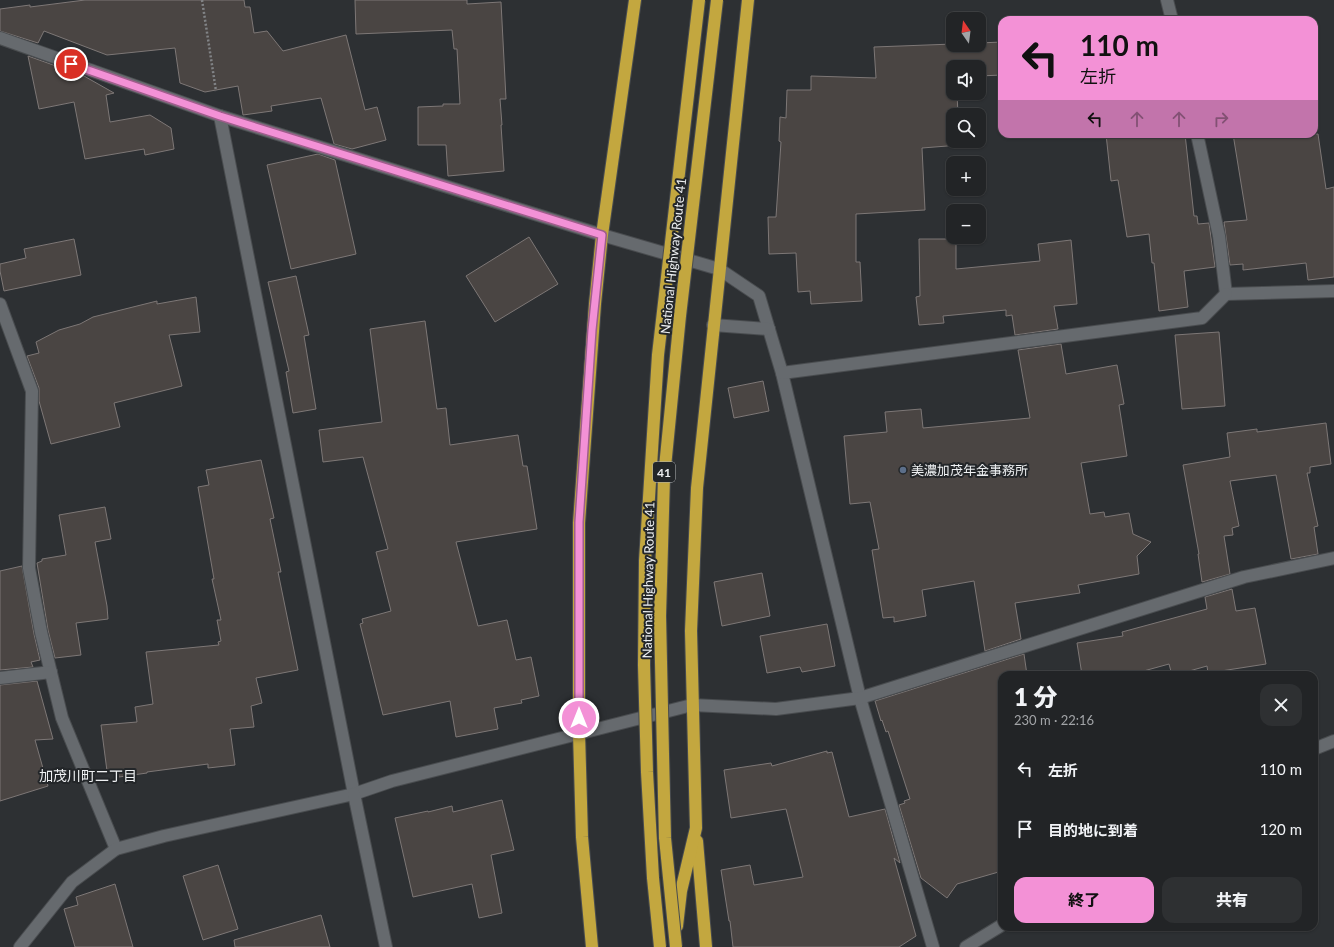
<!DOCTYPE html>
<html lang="ja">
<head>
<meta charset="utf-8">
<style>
	:root { --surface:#222426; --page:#2e3032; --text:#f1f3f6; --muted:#a2a4a7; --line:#3f4143; --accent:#f391d6 }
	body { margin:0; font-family:Lato,"Noto Sans JP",sans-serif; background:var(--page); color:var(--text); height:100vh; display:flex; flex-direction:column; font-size:15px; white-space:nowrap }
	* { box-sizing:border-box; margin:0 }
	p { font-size:13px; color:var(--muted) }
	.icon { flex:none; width:22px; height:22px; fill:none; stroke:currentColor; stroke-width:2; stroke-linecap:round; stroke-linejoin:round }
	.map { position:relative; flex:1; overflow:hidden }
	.details { position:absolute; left:998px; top:671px; width:320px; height:260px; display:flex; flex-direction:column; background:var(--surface); border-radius:12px; box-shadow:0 1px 3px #0004,0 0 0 1px var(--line) }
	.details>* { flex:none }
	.top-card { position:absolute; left:998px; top:16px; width:320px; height:122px; border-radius:12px; box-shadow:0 1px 3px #0004,0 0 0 1px var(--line); background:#f391d6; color:#111; overflow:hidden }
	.needle { width:26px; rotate:346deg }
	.buttons { position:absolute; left:946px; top:12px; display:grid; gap:8px }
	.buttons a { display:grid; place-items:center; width:40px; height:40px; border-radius:8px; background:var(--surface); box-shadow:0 1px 3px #0004,0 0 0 1px var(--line); font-size:20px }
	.pin { position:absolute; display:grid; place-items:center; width:34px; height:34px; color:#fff; margin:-17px; border:2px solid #fff; border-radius:50%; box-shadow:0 1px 4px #0007 }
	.me { position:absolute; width:44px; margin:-22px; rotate:0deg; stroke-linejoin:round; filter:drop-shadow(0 0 3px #0008) }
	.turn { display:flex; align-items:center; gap:14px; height:84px; padding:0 16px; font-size:18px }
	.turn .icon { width:52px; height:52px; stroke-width:2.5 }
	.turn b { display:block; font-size:28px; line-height:34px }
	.lanes { display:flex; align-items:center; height:38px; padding:0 16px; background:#0003; justify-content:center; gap:20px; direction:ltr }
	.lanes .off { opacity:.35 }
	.round { display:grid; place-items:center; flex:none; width:42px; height:42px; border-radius:12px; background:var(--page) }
	.headline { display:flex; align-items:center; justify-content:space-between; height:68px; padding:0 16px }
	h1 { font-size:24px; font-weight:800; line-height:30px }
	.primary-button { display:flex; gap:8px; margin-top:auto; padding:8px 16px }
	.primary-button a { flex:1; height:46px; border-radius:12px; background:var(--accent); color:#111; font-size:16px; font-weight:800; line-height:46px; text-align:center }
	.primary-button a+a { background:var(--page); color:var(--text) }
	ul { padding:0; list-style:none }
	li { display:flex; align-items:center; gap:12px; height:60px; padding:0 16px }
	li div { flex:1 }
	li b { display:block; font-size:15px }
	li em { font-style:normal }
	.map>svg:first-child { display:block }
	.building { fill:#4a4543; stroke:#7d7776 }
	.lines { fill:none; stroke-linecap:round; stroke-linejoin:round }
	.lane-casing { stroke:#494c4f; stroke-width:14 }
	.street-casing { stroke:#494c4f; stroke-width:14 }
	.secondary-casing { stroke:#494c4f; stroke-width:14 }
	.highway-casing { stroke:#494c4f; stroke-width:14 }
	.path { stroke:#818386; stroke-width:2.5; stroke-dasharray:2 2; stroke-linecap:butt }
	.lane { stroke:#666a6e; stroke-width:12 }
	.street { stroke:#666a6e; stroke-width:12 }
	.secondary { stroke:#666a6e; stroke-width:12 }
	.highway { stroke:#c3a73f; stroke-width:12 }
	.highway-bridge-casing { stroke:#494c4f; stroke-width:14; stroke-linecap:butt }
	.highway-bridge { stroke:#c3a73f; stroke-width:12 }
	.route-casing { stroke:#9e5e8b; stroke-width:10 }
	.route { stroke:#f391d6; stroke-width:7 }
	.service-dot { fill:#5c6f8a; stroke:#232629; stroke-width:1.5 }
	.labels { text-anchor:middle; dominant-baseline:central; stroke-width:4; stroke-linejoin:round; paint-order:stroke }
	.shield { fill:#232629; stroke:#b1b3b6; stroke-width:1 }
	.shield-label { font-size:12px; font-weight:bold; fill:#eef0f2 }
	.street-label { font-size:13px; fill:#eef0f2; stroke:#232629 }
	.poi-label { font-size:13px; fill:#eef0f2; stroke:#232629; text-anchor:start }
	.neighbourhood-label { font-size:14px; fill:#eef0f2; stroke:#232629 }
</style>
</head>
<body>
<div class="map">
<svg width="1334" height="947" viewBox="0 0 1334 947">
	<rect width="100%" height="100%" fill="#2d3033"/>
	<g class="building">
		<polygon points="85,0 244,0 245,7 250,7 254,33 267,31 283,51 346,35 365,110 377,107 386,140 352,149 334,144 321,98 271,106 272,111 243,115 238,86 205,92 180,83 175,48 107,55 44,31 38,43 0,31 0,9 30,5 30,7"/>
		<polygon points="355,0 467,0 467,4 501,2 506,99 500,99 502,125 501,125 504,171 448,176 446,145 418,145 418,107 443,106 443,104 460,104 457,49 454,49 452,30 356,34"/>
		<polygon points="1002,42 1002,75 979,76 979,67 953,67 953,93 957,93 958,115 953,115 953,141 959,141 960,145 922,148 925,210 856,214 856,262 860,262 862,301 811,304 810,291 798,292 796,253 769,254 768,217 776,217 781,142 779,141 780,117 786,118 787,90 811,90 811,76 876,78 874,47 953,44 953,45 979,45 979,43"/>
		<polygon points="28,56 84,76 114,93 106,95 110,122 150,115 171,128 174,149 145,155 144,149 85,159 74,102 39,109"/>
		<polygon points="1106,134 1185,134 1194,216 1197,216 1198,224 1209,223 1215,267 1184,271 1188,307 1159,311 1154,263 1152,263 1149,234 1127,237 1118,180 1111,181"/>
		<polygon points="1233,134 1318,134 1326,189 1334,187 1334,277 1308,280 1306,263 1243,270 1243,264 1230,265 1224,222 1247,220"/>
		<polygon points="318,154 335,160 356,254 291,269 267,165"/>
		<polygon points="529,237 558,284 495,322 466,276"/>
		<polygon points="74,239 81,275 4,291 0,271 0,264 26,258 24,249"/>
		<polygon points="919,239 956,239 956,269 1040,261 1038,244 1071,240 1077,304 1054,306 1058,329 1015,335 1012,315 1006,316 1006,310 943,316 944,323 919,325 916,297 920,296"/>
		<polygon points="296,276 309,335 304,336 316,409 293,413 286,372 289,371 268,282"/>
		<polygon points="196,297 200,332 169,335 182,386 114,403 120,427 51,444 39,401 39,388 27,356 39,353 36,342 59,330 80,324 93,317 157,301 157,304"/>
		<polygon points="425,321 437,409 446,408 450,445 518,435 523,466 527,466 537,529 456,542 478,626 507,620 516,660 531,657 539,696 521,700 522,703 494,708 498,729 456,737 450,701 383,715 360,624 363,623 362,619 391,611 376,552 388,549 363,457 323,462 319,430 382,422 370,329"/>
		<polygon points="1219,332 1225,406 1182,409 1175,335"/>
		<polygon points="1061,344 1066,374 1117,365 1124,404 1119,405 1127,456 1081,463 1090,514 1104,512 1105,517 1129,513 1133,534 1151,542 1137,556 1139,574 1078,585 1080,593 1015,603 1021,639 985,651 974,581 922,590 926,616 894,622 894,617 883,618 872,550 879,549 870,502 850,504 844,436 887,432 885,412 921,409 923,428 1030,418 1018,350"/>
		<polygon points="763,381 769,411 734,418 728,388"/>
		<polygon points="1326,423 1331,464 1310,467 1310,473 1307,473 1318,526 1314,527 1318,554 1291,559 1276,475 1230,481 1239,526 1232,528 1233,535 1224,536 1230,574 1202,582 1198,554 1199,554 1183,465 1230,457 1227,433 1257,429 1257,432"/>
		<polygon points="261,460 274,518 270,519 281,572 278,572 298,670 256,678 262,703 251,706 254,727 230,729 235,765 208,768 208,764 147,772 147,773 119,777 118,770 107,771 101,725 137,722 135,707 153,704 146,652 219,645 218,642 221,641 217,620 221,620 212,579 214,579 198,487 209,485 206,470"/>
		<polygon points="105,507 111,539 95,542 107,606 108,619 76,623 81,655 55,658 48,630 37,563 42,561 42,559 66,555 59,515"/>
		<polygon points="22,566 34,634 40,660 31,662 33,667 0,670 0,571"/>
		<polygon points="762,573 770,616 722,626 714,582"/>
		<polygon points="1232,589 1236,611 1255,608 1266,664 1208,673 1207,666 1175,675 1172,675 1169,664 1129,675 1082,675 1077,643 1123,636 1122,632 1207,609 1205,597"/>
		<polygon points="827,624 835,666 802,672 800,667 767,673 760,636"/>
		<polygon points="1024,654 1027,675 1002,675 1002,871 957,884 947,898 921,878 899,805 905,803 904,801 910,799 888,731 886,732 882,720 881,721 875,701"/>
		<polygon points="37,681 53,739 35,740 48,786 0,801 0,685"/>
		<polygon points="827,751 827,753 832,752 849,817 885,809 900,863 894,858 916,936 899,947 733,947 730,921 729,921 721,870 750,865 754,885 803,877 786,809 731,818 724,770 771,763 772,766"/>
		<polygon points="502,800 514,850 491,855 502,913 479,918 472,884 413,897 395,818 428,811 428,812 452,806 453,812"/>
		<polygon points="218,865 238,929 203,940 183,876"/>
		<polygon points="115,884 133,947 75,947 64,909 78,905 76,897"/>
		<polygon points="321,915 330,947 235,947 234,940"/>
	</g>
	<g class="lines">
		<defs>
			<g id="lane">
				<polyline points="1167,0 1172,20"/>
				<polyline points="1197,134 1219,236 1226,294 1334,291"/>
			</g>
			<g id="street">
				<polyline points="0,38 220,116 602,235 719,269 759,296 782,373 860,698 933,947"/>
				<polyline points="220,116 354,794"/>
				<polyline points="0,304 32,391 29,568 41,632 62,718 116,849"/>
				<polyline points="713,325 769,329"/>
				<polyline points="782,373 1202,318 1226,294"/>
				<polyline points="0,678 51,672"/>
				<polyline points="20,947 72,882 116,849 164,836 354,794 392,781 692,705 776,709 860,698 1244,577 1334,558"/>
			</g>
			<g id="secondary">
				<polyline points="1314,749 1334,741"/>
				<polyline points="354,794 386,947"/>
				<polyline points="966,947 1002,925"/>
			</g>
			<g id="highway">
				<polyline points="697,841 706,947"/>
				<polyline points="677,926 681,891 696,828 691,631 697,488 748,0"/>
				<polyline points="592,947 582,837 579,733 579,523 595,304 602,235 635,0"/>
			</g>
		</defs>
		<use href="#lane" class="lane-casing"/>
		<use href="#street" class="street-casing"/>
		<use href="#secondary" class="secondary-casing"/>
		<use href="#highway" class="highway-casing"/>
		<polyline class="path" points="202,0 216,91"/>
		<use href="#lane" class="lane"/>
		<use href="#street" class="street"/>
		<use href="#secondary" class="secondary"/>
		<use href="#highway" class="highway"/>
		<defs>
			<g id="highway-bridge">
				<polyline points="660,947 653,878 647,772 644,665 645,561 658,355 699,0"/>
				<polyline points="676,947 665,838 663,754 660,616 664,477 680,316 717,0"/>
			</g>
		</defs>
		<use href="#highway-bridge" class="highway-bridge-casing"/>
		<use href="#highway-bridge" class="highway-bridge"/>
	</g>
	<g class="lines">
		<defs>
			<polyline id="route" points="71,64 220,116 602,235 592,330 579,522 579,718"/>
		</defs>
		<use href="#route" class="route-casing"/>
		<use href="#route" class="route"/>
	</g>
	<circle class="service-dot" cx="903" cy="470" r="4"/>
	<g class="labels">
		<rect class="shield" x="653" y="462" width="22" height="20" rx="3"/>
		<g class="shield-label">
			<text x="664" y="472">41</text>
		</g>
		<g class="street-label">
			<text transform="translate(673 256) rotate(-84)">National Highway Route 41</text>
			<text transform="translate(648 580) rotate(-89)">National Highway Route 41</text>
		</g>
		<g class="poi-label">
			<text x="911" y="470">美濃加茂年金事務所</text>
		</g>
		<g class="neighbourhood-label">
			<text x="88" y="775">加茂川町二丁目</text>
		</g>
	</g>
</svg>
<div class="buttons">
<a><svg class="needle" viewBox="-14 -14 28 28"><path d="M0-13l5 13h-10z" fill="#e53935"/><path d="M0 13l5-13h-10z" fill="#a2a4a7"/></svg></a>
<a><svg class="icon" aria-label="sound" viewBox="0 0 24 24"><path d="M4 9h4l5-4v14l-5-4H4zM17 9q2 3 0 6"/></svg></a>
<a><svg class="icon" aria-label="search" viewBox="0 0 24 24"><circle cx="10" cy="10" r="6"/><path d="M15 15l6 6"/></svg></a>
<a>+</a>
<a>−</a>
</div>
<div class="pin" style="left:71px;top:64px;background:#d93025"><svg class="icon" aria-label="arrive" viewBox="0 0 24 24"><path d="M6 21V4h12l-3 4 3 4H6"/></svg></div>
<svg class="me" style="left:579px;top:718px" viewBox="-20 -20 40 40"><circle r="17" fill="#f391d6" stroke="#fff" stroke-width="3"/><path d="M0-11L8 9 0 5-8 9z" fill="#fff"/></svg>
<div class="top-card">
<div class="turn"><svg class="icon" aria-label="left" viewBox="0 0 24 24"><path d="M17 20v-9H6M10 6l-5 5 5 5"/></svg><div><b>110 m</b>左折</div></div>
<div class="lanes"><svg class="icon" aria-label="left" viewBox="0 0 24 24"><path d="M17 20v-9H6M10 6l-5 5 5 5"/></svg><svg class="icon off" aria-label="ahead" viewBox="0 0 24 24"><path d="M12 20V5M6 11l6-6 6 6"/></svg><svg class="icon off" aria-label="ahead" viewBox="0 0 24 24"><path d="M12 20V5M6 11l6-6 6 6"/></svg><svg class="icon off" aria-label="right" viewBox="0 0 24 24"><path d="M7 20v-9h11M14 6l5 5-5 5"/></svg></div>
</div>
<section class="details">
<div class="headline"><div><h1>1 分</h1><p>230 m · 22:16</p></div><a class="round"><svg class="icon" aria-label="close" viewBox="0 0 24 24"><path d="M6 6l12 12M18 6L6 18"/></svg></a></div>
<ul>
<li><svg class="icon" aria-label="left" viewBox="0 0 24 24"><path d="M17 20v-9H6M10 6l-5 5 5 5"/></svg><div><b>左折</b></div><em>110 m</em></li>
<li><svg class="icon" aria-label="arrive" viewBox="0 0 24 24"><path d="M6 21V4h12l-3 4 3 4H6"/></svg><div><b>目的地に到着</b></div><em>120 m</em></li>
</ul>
<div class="primary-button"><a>終了</a><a>共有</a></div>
</section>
</div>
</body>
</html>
